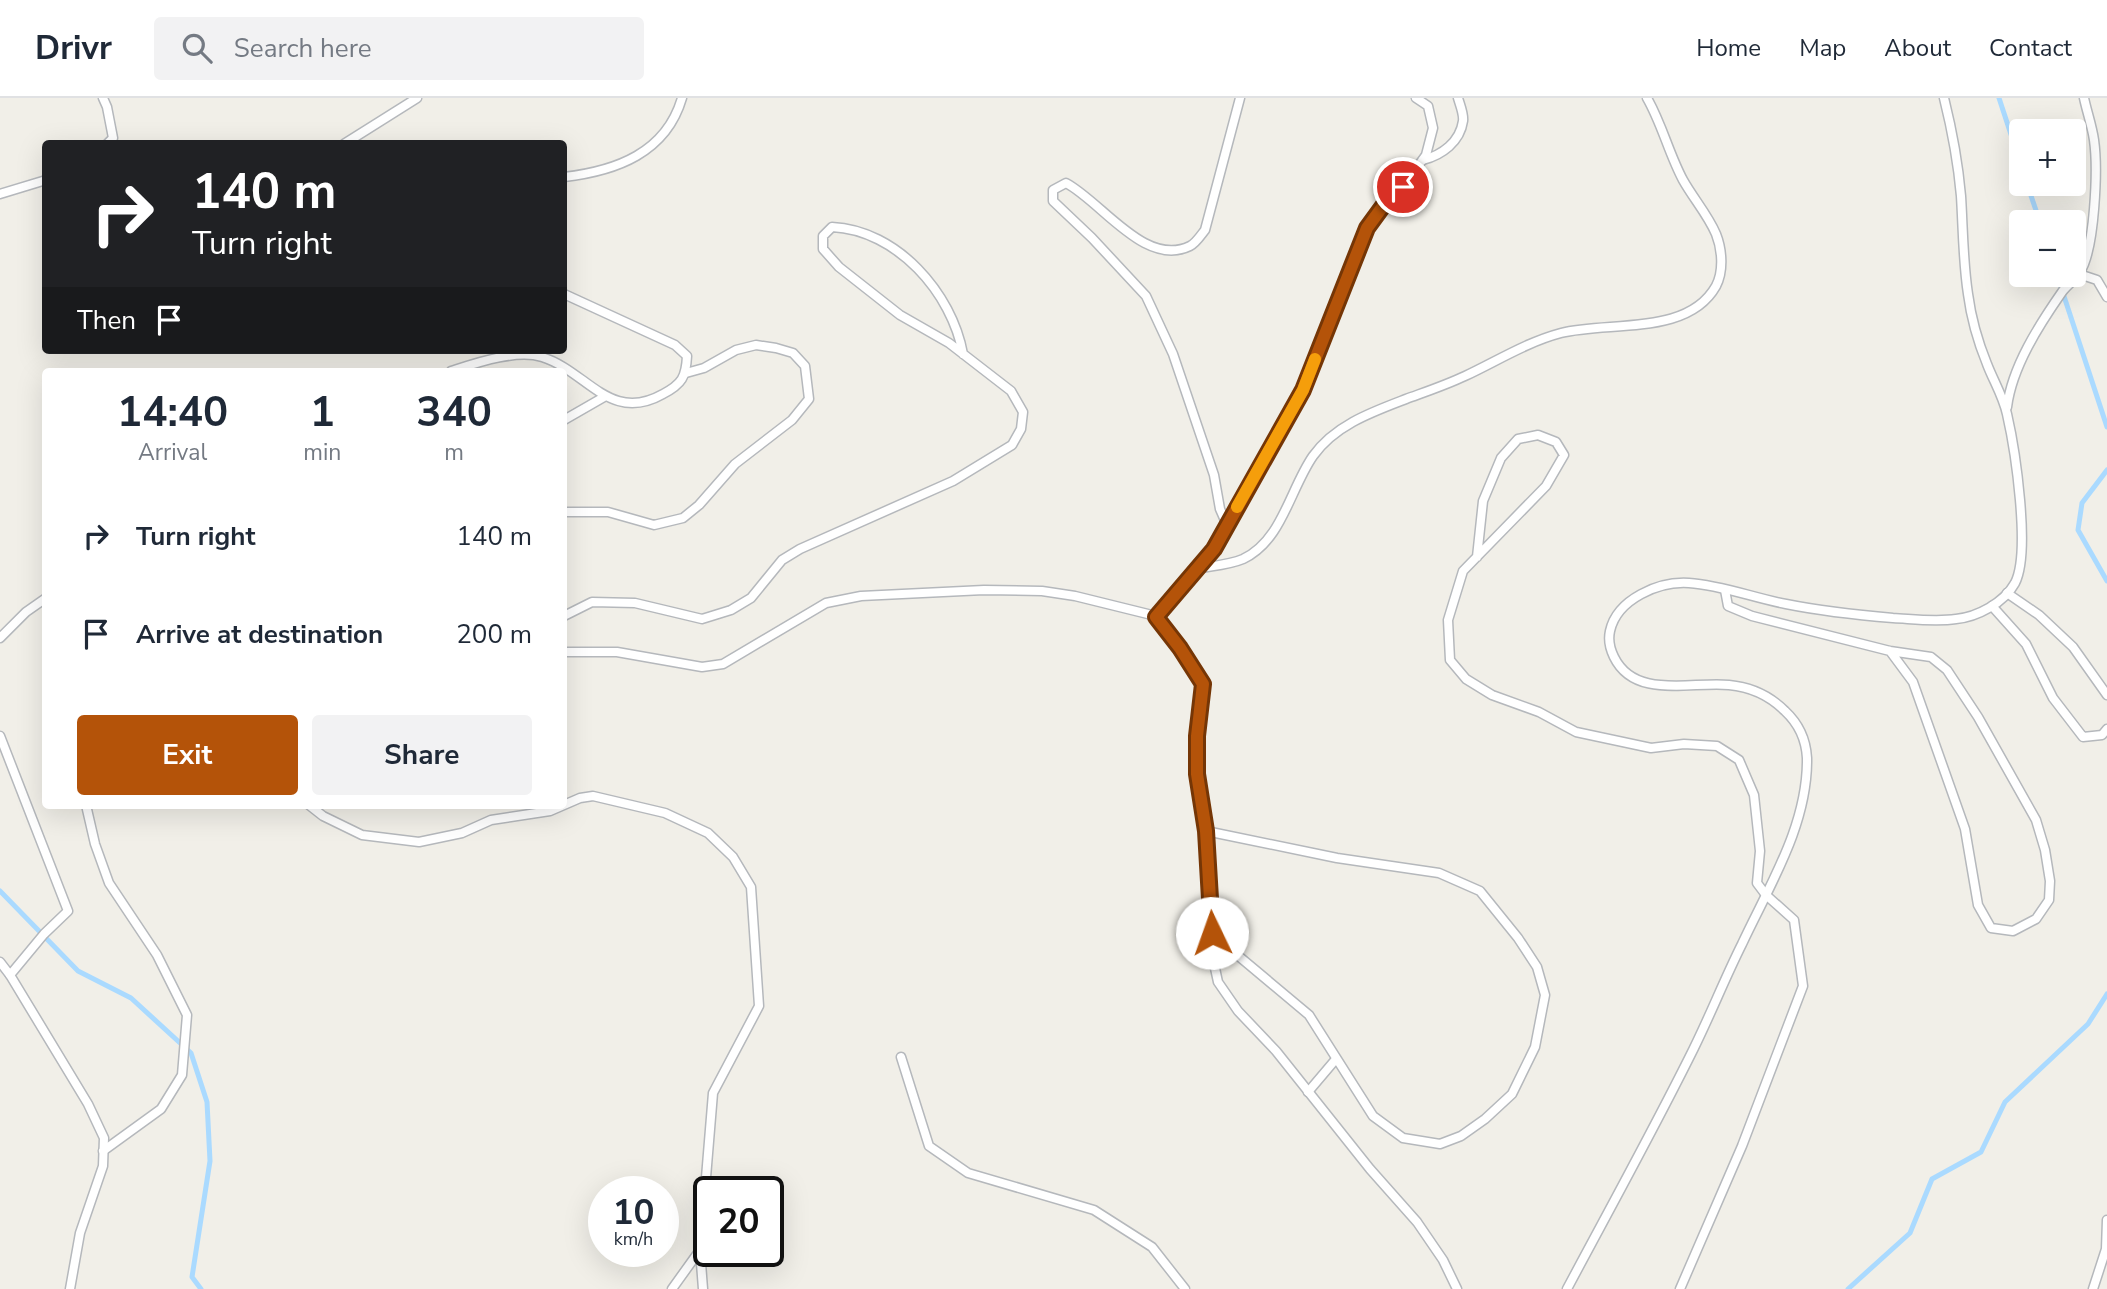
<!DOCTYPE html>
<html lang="en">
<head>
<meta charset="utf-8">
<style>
	:root { --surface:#fff; --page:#f2f2f3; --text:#1f2937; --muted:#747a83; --line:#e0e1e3; --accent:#b45309 }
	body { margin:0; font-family:"Nunito Sans",sans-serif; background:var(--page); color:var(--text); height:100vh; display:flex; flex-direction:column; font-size:26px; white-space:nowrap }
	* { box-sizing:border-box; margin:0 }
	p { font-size:23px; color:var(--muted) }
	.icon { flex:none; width:38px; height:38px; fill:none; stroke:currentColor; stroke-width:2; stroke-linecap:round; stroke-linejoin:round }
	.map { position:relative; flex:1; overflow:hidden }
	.sheet { position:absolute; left:42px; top:270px; width:525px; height:441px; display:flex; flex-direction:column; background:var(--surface); border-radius:7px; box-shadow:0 7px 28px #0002 }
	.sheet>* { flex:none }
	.top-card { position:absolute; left:42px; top:42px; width:525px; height:214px; border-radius:7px; box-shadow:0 7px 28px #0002; background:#202124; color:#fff; overflow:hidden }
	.tools { position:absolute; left:2009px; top:21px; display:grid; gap:14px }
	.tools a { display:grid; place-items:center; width:77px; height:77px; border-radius:7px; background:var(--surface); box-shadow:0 7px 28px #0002; font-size:35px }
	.speed { position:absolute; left:588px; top:1078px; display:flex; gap:14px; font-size:35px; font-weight:700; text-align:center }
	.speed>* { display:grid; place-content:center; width:91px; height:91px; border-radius:50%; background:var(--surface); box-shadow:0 7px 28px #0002; line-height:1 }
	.speed small { font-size:18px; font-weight:400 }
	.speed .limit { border:4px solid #111; border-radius:10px; background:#fff; color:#111 }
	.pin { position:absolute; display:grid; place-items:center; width:60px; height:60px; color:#fff; margin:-30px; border:4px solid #fff; border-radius:50%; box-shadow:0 2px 7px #0007 }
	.me { position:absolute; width:77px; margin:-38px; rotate:357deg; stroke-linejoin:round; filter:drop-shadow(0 0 5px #0008) }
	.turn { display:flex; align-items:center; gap:24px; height:147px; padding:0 35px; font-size:32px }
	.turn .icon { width:91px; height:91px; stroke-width:2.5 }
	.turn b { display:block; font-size:49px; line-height:60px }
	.then { display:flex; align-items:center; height:66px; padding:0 35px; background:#0003; gap:14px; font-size:26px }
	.eta { display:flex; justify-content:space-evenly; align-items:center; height:119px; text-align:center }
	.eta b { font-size:42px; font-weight:700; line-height:49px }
	.button { display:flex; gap:14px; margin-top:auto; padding:14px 35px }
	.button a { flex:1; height:80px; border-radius:7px; background:var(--accent); color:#fff; font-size:28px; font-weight:700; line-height:80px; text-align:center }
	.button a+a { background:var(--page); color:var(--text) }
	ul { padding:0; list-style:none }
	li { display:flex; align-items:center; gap:21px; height:98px; padding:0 35px }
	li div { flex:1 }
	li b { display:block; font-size:26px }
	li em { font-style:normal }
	header { display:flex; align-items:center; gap:42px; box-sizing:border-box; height:98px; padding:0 35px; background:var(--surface); border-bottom:2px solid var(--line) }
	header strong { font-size:33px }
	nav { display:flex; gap:38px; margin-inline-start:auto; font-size:24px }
	.search { width:490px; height:63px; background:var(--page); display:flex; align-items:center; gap:18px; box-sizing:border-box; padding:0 24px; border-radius:7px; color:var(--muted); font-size:26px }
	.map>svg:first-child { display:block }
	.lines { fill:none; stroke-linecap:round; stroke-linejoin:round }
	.stream { stroke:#aadaff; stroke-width:5 }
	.service-casing { stroke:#b5b8bc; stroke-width:11 }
	.service { stroke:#fff; stroke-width:8 }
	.route-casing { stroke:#753606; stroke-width:18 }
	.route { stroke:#b45309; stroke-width:12 }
	.slow { stroke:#f59e0b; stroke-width:12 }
</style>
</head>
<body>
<header>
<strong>Drivr</strong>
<div class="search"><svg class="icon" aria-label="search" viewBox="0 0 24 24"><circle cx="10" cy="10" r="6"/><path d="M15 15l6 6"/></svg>Search here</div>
<nav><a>Home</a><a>Map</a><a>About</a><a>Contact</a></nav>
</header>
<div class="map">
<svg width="2107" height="1191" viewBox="0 0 2107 1191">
	<rect width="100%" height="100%" fill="#f1efe8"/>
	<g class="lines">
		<g class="stream">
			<polyline points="1999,0 2021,67"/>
			<polyline points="2027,86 2040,124"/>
			<polyline points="2057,177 2107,329"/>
			<polyline points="2107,372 2082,405 2078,432 2107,483"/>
			<polyline points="0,793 78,873 131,900 191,955 207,1004 210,1063 192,1179 201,1191"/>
			<polyline points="1848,1191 1910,1135 1932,1081 1981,1054 2005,1004 2088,926 2107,896"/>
		</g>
		<defs>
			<g id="service">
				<polyline points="103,0 107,9 113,40 107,46"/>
				<polyline points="344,46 417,0"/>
				<path d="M1423,62C1442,57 1460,44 1463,23C1464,16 1460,7 1458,0"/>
				<path d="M564,79C616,73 666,55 682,0"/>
				<polyline points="0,96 46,82"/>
				<polyline points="2079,176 2097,182 2107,199"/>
				<path d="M451,273C476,265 516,251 542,259C587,273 610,326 663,296C682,286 686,279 687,258L675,247L564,196"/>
				<path d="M2007,309C2012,269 2039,227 2062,194C2067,187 2075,182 2080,174C2095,151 2098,70 2094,42C2092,28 2087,14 2084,0"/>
				<polyline points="564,322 604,299"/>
				<polyline points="564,414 608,414 654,427 683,420 699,407 735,366 792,322 809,301 805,268 793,255 776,250 756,247 736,252 704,270 686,275"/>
				<path d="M1227,427L1220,411L1214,377L1173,256L1146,198L1092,140L1053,103V92L1066,85C1102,104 1145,170 1190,148C1196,145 1201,137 1205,132L1240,0"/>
				<polyline points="1477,459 1483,403 1501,360 1518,341 1538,337 1556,344 1564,357 1546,388 1463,473 1448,522 1450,562 1466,581 1492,597 1539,614 1576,634 1651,650 1684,646 1717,648 1739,662 1754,697 1760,753 1757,785 1766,797 1794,822 1803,888 1742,1048 1680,1191"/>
				<path d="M1196,471C1211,468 1229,467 1243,461C1282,443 1290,391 1313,358C1335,327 1372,314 1406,301C1425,294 1446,287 1465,278C1497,263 1527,244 1561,235C1610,223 1688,238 1716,188C1724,173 1722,151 1716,136C1708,117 1693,100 1683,82C1669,56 1662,26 1647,0"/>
				<polyline points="1725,492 1728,508 1752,518 1890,553 1931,559 1947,572 1978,619 2036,722 2045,752 2050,783 2049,802 2036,821 2013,833 1991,830 1978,807 1965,731 1913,584 1890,553"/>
				<polyline points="2007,495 2039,517 2073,549 2107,597"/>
				<polyline points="1992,508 2026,546 2053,600 2083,639 2102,637 2107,631"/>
				<path d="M564,518L592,504L635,505L702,521L731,512L751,500L782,462L800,451L953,383L1012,347L1021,331L1023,314L1011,293L949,245L900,217L839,169L823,151V138L832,129C897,132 952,195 963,256"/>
				<polyline points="1156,518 1214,451 1303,292 1367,130 1386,104 1403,89 1426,57 1433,30 1428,8 1416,0"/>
				<polyline points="0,540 26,514 46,500"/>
				<polyline points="564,554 617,554 702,569 723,566 826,505 861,498 984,492 1042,493 1075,498 1156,518 1180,549 1204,586 1197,638 1197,676 1206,733 1213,861 1218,884 1238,913 1276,953 1370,1071 1417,1124 1443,1162 1457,1191"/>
				<polyline points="0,638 68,813 44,836 10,877 88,1006 104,1040 103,1068 80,1135 70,1191"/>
				<polyline points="86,707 95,746 109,785 157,857 187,917 182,977 161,1011 103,1053"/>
				<polyline points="309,707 323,718 362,737 419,744 462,735 491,722 550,713 580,700 593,698 665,715 708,735 733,759 751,789 759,908 713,995 700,1152 703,1191"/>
				<polyline points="1206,733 1337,760 1439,775 1480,793 1518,840 1537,869 1545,897 1535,949 1512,996 1485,1021 1461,1038 1440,1046 1403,1040 1373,1018 1309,917 1211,835"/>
				<polyline points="0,864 10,877"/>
				<polyline points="901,959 929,1048 968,1075 1094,1112 1152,1149 1185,1191"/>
				<polyline points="1308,994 1336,961"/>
				<polyline points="672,1191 700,1152"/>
				<path d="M1567,1191C1608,1114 1650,1038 1689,960C1708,923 1723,884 1742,846C1769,788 1808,727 1807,660C1806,642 1799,626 1785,613C1769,597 1751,589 1729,587C1692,583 1635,602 1614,559C1610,551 1608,542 1610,533C1617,501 1659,483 1689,485C1721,487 1754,500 1786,506C1821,513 1857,517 1893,520C1913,521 1935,524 1956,521C1977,519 2004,505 2015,485C2031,454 2015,351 2007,316C2003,298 1993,282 1987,266C1978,244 1971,219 1968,196C1963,164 1963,130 1961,98C1958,64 1952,32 1944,0"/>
				<polyline points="2093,1191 2106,1151 2107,1122"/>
			</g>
		</defs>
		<use href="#service" class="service-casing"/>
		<use href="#service" class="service"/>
	</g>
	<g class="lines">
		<defs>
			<polyline id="route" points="1212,835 1206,733 1197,676 1197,638 1203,586 1180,550 1156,519 1214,451 1303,292 1367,130 1386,104 1403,89"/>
		</defs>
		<use href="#route" class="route-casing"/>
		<use href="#route" class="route"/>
		<polyline class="slow" points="1237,409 1303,292 1315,261"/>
	</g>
</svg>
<div class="tools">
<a>+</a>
<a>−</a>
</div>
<div class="speed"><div>10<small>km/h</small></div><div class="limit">20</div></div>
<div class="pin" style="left:1403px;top:89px;background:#d93025"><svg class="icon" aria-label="arrive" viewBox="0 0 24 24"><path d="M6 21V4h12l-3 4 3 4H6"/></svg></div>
<svg class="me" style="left:1212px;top:835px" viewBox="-20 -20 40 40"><circle r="19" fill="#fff"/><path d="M0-13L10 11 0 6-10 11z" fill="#b45309"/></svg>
<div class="top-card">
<div class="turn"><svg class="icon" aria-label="right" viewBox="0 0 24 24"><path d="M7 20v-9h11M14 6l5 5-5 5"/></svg><div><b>140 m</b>Turn right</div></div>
<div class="then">Then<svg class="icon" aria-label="arrive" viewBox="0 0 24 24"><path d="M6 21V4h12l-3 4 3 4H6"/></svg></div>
</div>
<section class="sheet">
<div class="eta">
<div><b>14:40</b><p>Arrival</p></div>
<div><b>1</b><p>min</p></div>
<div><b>340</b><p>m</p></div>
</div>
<ul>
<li><svg class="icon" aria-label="right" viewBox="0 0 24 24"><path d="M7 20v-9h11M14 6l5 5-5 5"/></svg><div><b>Turn right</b></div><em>140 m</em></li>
<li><svg class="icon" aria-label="arrive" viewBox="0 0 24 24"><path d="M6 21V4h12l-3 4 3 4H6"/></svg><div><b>Arrive at destination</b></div><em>200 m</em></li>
</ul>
<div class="button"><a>Exit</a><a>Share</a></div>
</section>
</div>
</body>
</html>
